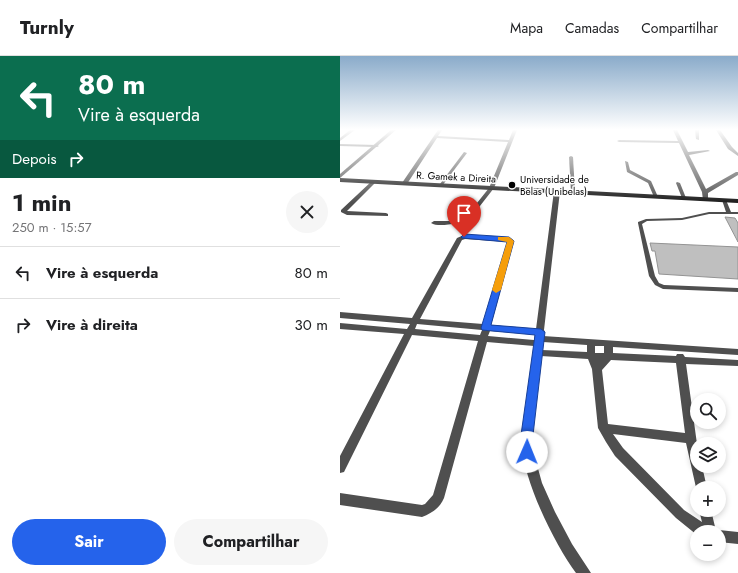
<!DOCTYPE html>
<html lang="pt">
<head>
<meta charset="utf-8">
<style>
	:root { --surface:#fff; --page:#f6f6f6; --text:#202124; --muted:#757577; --line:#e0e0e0; --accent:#2563eb }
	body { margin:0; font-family:Jost,sans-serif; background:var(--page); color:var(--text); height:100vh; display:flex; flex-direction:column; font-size:15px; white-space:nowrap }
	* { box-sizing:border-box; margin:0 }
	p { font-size:13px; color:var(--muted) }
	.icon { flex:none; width:22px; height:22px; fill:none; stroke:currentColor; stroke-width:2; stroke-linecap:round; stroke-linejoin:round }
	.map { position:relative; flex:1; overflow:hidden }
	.side { display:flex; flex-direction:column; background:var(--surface); width:340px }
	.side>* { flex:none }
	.banner { background:#0b6e4f; color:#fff; overflow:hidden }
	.tools { position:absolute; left:350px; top:337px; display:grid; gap:8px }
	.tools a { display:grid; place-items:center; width:36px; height:36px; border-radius:50%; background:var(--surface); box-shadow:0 2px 6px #0003; font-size:20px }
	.pin { position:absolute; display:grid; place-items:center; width:34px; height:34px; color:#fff; margin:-41px -17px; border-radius:50% 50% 50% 0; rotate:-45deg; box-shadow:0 0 4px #0007 }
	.pin .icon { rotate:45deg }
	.me { position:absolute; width:44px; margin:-22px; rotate:1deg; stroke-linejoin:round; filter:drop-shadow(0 0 3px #0008) }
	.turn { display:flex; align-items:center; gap:14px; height:84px; padding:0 12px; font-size:18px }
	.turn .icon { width:52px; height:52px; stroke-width:2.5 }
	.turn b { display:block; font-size:28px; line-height:34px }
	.then { display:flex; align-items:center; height:38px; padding:0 12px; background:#0003; gap:8px; font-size:15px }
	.round { display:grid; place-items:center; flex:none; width:42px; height:42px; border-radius:21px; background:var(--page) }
	.summary { display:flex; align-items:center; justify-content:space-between; height:68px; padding:0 12px }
	h1 { font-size:24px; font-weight:700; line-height:30px }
	.primary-button { display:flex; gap:8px; margin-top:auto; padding:8px 12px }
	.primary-button a { flex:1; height:46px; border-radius:24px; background:var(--accent); color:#fff; font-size:16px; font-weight:700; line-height:46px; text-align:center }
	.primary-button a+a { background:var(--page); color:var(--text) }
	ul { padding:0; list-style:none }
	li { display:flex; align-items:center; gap:12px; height:52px; padding:0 12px; border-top:1px solid var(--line) }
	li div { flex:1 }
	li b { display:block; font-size:15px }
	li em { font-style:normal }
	header { display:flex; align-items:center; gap:24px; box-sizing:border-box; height:56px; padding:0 20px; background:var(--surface); border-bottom:1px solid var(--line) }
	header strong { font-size:19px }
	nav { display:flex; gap:22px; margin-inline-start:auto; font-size:14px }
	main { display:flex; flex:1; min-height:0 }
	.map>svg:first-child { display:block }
	.building { fill:#bfbfbf; stroke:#939393 }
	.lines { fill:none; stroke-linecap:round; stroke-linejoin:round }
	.service { fill:#4f4f4f; fill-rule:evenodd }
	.minor { fill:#4f4f4f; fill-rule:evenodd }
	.secondary { fill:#1c1c1c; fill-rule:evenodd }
	.route { fill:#2563eb; stroke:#184099 }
	.slow { fill:#f59e0b }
	.poi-dot { fill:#000; stroke:#fff; stroke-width:1.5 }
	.labels { text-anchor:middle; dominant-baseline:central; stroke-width:3; stroke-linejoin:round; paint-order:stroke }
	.far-street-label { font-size:10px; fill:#000; stroke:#fff }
	.far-poi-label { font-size:10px; fill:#000; stroke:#fff; text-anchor:start }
</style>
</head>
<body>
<header>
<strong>Turnly</strong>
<nav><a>Mapa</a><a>Camadas</a><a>Compartilhar</a></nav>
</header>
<main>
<section class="side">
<div class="banner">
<div class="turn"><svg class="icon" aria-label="left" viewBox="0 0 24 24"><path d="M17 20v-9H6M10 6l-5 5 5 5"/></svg><div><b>80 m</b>Vire à esquerda</div></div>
<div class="then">Depois<svg class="icon" aria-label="right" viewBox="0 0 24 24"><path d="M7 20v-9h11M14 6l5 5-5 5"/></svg></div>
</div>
<div class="summary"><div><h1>1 min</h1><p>250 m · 15:57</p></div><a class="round"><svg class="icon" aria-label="close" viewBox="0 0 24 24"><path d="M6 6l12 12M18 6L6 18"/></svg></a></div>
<ul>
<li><svg class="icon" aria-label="left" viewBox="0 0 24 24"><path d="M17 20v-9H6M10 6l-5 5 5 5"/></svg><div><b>Vire à esquerda</b></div><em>80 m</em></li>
<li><svg class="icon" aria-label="right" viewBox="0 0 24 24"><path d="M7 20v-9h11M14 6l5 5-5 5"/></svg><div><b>Vire à direita</b></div><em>30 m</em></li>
</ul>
<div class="primary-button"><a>Sair</a><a>Compartilhar</a></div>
</section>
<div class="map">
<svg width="398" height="517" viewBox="0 0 398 517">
	<rect width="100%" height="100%" fill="#fff"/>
	<g class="building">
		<polygon points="385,161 395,162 398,167 398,186"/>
		<polygon points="310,187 398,191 398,223 319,218 315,195 312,195"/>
	</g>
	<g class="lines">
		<g class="service">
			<polygon points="0,88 37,89 39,90 37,91 0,90"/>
			<polygon points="124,96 127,97 102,130 100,130 100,128"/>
			<polygon points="231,100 233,101 235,136 233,137 231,136 229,101"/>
			<polygon points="285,105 288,106 290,114 311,125 318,141 317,142 314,141 308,127 287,116"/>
			<polygon points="337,126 340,127 346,142 345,143 342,142 336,127"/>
			<polygon points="383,143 386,144 391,156 398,156 398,158 369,158 342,164 307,165 302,168 315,220 319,227 324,229 398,232 398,236 323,233 315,229 309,220 298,167 298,166 306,163 342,162 369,156 386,156 382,144"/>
		</g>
		<g class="minor">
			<polygon points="10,74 15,74 0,85 0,82"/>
			<polygon points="51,74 56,74 0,122 0,118"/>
			<path d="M98,74H102L98,80L169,84L173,74H177L154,132L129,164C119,167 99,172 91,167L94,165H108L125,162L149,132L168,86L97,82L67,128H63L62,127Z"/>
			<polygon points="333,74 337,74 348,96 368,94 370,95 349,99 366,133 396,116 398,116 398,119 368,137 368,143 363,144 362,136 339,87 279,86 277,85 279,84 338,85"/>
			<polygon points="355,74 359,74 359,84 356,83"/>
			<polygon points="376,74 380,74 392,91 398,97 398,100 388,93"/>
			<polygon points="33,124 36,126 7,155 46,157 48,158 48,160 7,159 1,156 1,154"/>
			<path d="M217,133L220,135L204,274L205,276L203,280L398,293V299L273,291V297L336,300L337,298H343L345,301L398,304V310L346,308L357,388V410H362L367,432H357V436L346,387L273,378L283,392L344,454L362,466L359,454H371L376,475L379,474L398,476V488L379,486V476H357V479L336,462L275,400L266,386L258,372L252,313L248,303L201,300L192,379L194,398L202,427L215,456L232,488L251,517H236C215,489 183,424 182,389C181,376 184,363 186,350C188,330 191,310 194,290L147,286L104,442C100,452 92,457 82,461L0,449V437L82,449L85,448L93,439L138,285L72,279L4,416L0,417V400L64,278L0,273V267L67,273L70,268L0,262V256L72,262L117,182L124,179L170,182L174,185L151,269L196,273L214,135ZM125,183L168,186L143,268L80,263L122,184ZM77,268L142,274L140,279L75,273ZM150,275L195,278L194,284L148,280ZM203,286L247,289V296L202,294ZM255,290H264V297H255ZM271,304L336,307L345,377L268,368L262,314Z"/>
		</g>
		<polygon class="secondary" points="0,122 398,143 398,147 0,126"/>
	</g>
	<linearGradient id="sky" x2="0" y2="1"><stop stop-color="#8aabca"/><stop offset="0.5" stop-color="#fff"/><stop offset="1" stop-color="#fff" stop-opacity="0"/></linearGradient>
	<rect width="398" height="147" fill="url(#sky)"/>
	<polygon class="route" points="124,178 169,181 174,185 151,269 201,273 205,276 193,379 194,396 192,400 187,401 183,400 181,396 181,379 195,279 142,274 141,272 167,186 122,182 121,181"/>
	<polygon class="slow" points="158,181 169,181 174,185 161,234 156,237 152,234 167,186 158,184"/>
	<circle class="poi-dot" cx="172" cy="129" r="4"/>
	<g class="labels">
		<g class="far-street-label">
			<text transform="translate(116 121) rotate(3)">R. Gamek a Direita</text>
		</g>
		<g class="far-poi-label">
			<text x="180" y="123">Universidade de<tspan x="180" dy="12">Belas (Unibelas)</tspan></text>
		</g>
	</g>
</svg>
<div class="tools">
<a><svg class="icon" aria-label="search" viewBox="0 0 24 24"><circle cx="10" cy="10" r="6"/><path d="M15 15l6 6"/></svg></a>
<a><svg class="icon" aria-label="layers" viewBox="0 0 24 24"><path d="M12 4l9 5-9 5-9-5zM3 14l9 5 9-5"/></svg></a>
<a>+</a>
<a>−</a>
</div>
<div class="pin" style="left:124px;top:181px;background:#d93025"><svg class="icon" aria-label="arrive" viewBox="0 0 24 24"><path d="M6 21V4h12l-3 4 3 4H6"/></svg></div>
<svg class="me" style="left:187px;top:396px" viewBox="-20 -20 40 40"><circle r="19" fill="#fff"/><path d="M0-13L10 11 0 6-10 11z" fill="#2563eb"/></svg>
</div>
</main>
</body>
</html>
